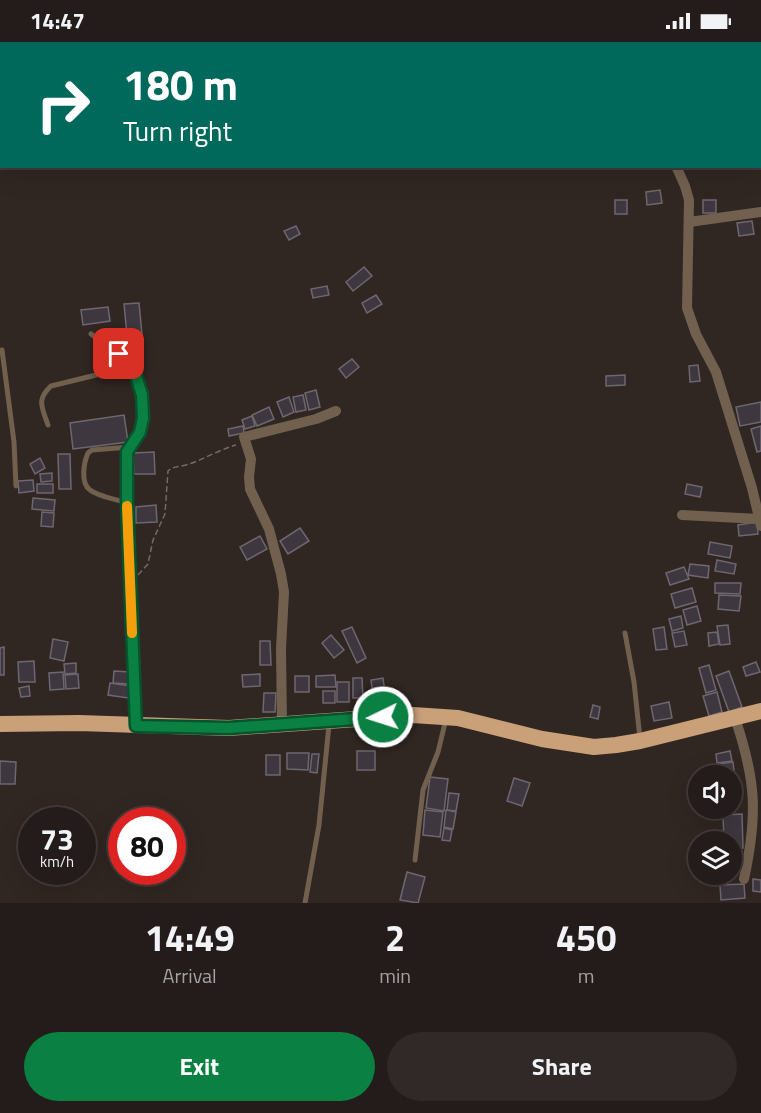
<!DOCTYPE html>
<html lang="en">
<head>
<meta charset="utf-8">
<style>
	:root { --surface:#241c1a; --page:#302927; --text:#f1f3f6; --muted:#a3a1a2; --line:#413a39; --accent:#0b8043 }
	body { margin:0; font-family:"Titillium Web",sans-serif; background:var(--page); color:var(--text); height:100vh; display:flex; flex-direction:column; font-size:22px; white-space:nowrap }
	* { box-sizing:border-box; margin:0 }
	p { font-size:20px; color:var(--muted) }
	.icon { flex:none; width:33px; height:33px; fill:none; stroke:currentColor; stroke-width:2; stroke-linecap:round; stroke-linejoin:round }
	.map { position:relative; height:861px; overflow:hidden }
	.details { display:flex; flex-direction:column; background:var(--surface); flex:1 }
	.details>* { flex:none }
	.hud { position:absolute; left:0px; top:0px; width:762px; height:126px; box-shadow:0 6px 24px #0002,0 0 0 2px var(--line); background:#00695c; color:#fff; overflow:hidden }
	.tools { position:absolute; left:688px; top:723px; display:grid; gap:12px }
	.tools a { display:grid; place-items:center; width:54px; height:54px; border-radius:50%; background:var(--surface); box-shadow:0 6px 24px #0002,0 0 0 2px var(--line); font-size:30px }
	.speed { position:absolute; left:18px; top:765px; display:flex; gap:12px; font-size:30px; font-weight:700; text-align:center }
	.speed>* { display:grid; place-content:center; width:78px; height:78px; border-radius:50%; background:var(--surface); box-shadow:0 6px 24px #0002,0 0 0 2px var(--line); line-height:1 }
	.speed small { font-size:15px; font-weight:400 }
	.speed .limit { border:9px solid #d22; background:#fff; color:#111 }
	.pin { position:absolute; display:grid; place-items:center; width:51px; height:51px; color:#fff; margin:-26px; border-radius:12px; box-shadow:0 3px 9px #0006 }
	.me { position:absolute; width:66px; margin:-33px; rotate:266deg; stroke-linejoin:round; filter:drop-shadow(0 0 4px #0008) }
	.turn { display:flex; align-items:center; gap:21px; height:126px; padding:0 24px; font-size:27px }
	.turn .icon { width:78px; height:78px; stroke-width:2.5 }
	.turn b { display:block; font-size:42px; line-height:51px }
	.eta { display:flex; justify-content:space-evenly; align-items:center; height:102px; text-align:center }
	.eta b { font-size:36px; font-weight:700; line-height:42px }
	.button { display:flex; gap:12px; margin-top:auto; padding:12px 24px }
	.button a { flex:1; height:69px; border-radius:36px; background:var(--accent); color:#fff; font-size:24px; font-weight:700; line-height:69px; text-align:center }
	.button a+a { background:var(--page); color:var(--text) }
	.status { display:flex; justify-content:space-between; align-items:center; height:42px; padding:0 30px; background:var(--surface); direction:ltr }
	.status svg { height:16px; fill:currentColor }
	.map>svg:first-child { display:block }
	.building { fill:#3e373f; stroke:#6e6770; stroke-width:1.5 }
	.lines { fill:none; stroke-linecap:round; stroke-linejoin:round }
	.path { stroke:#736a66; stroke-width:1.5; stroke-dasharray:6 3; stroke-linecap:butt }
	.service { stroke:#72604f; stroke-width:5 }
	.minor { stroke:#72604f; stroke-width:10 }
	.trunk { stroke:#caa079; stroke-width:16 }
	.route-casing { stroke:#07532c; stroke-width:15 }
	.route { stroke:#0b8043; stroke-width:10 }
	.slow { stroke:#f59e0b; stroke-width:10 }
</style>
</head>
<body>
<div class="status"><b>14:47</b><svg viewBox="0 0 49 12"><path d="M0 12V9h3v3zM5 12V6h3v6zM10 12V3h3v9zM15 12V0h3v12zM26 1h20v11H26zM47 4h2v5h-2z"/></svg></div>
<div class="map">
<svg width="761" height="861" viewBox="0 0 761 861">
	<rect width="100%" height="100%" fill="#302622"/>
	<g class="building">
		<polygon points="660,148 662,161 647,163 646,150"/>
		<rect x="615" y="158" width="12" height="14"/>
		<rect x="703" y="158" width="13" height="13"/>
		<polygon points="752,179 754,192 739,194 737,181"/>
		<polygon points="296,184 300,192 289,198 284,189"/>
		<polygon points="364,225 372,234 353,249 346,240"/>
		<polygon points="327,244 329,253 313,256 311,247"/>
		<polygon points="376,253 382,262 367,271 362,261"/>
		<polygon points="139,261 143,303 128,304 124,262"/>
		<polygon points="108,265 110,279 83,283 81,268"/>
		<polygon points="352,317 359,325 346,336 339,327"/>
		<polygon points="698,323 700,339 690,340 689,324"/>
		<polygon points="625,333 625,343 606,344 606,334"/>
		<polygon points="316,348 320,365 309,368 305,351"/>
		<polygon points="303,353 306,368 296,370 293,355"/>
		<polygon points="289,355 294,370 283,375 277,360"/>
		<polygon points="761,360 761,380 740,384 736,365"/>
		<polygon points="269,365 274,377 257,384 252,373"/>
		<polygon points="124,373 128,400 73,407 70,381"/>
		<polygon points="252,374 255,384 245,387 242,378"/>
		<polygon points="243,384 244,391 229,394 228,387"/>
		<polygon points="761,384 761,409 757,410 751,387"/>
		<polygon points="154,410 155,432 134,432 133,411"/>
		<polygon points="58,412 70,412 71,447 59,447"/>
		<polygon points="40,416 45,426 35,432 30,422"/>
		<polygon points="52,431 52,439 41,440 40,432"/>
		<polygon points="33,438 34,449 19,451 18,439"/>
		<rect x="37" y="442" width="16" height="9"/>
		<polygon points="687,442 702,445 700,455 685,452"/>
		<polygon points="33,456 55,458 54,469 32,467"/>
		<polygon points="156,463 157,480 136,481 136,465"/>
		<polygon points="42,470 54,471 53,485 41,484"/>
		<polygon points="757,480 758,492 739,494 738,483"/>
		<polygon points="300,486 309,499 288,512 280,499"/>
		<polygon points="260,494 267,507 247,518 240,505"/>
		<polygon points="710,500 732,504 730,516 708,512"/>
		<polygon points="717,518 736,522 734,532 715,529"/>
		<polygon points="690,522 709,524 708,536 688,533"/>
		<polygon points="684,525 689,537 670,543 666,531"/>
		<polygon points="715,541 741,541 740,552 715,551"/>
		<polygon points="692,546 696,560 675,566 671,552"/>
		<polygon points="719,553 741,554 739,569 718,567"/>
		<polygon points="697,564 701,579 687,583 683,568"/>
		<polygon points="681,574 683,586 672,589 669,577"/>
		<polygon points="728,583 730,602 720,603 717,584"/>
		<polygon points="352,585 366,616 357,621 342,589"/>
		<polygon points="664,585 667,607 656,608 653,587"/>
		<polygon points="684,589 687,603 675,605 672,591"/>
		<polygon points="717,590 719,602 709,604 708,591"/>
		<polygon points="331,593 344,608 334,616 322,601"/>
		<polygon points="53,597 68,600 64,619 50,616"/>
		<polygon points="260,599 270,599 271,623 260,623"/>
		<polygon points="4,605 4,633 0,633 0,606"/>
		<polygon points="34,619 35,640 19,640 18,620"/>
		<polygon points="756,620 760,630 746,634 743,625"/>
		<polygon points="76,621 76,631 65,632 64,622"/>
		<polygon points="709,623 716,648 706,651 699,626"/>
		<polygon points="114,629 130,630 129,642 113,641"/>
		<polygon points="729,629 742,665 729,670 716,634"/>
		<polygon points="63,630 64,647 50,648 49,631"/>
		<polygon points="78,632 79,646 66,647 65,633"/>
		<polygon points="260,632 260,644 243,645 242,633"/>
		<polygon points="335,633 336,645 316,645 316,634"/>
		<rect x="295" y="634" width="14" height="16"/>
		<polygon points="353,636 362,636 363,656 353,656"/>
		<polygon points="383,636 386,659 374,660 371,638"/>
		<rect x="337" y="640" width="12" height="20"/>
		<polygon points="110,641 131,644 128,656 108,653"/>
		<polygon points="29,644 30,654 21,655 19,646"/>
		<rect x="323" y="649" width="12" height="12"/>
		<polygon points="717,650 722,670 709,674 703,654"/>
		<polygon points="264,651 276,651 275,670 263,670"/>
		<polygon points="669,660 672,676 654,679 651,664"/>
		<polygon points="593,663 600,665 598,677 590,675"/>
		<rect x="357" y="709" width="18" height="19"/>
		<polygon points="730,709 732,719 717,721 716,712"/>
		<polygon points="287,711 309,711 308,728 287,727"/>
		<polygon points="312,712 319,712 317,731 310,730"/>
		<rect x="266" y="713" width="14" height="20"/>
		<polygon points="0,719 16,720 15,742 0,742"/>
		<polygon points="733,720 734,729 719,730 718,722"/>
		<polygon points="430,735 448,737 444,769 426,766"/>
		<polygon points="514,736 530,741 522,764 507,759"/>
		<polygon points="449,751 459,752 456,769 447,768"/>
		<polygon points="425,768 443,770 440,795 423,793"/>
		<polygon points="446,768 456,770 453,787 444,785"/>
		<polygon points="742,772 743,806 732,806 732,800 724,800 723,773"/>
		<polygon points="444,786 452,788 450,799 442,798"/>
		<polygon points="739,810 740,823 732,823 732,811"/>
		<polygon points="407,830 425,835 418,861 400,858"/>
		<polygon points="753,837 761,838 761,850 753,849"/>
		<polygon points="744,842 745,856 721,858 720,843"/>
	</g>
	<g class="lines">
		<path class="path" d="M138,533L148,522L153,498L165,472L168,429C173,424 179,425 186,423C203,418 218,408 236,403"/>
		<g class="service">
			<polyline points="91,292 133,324 142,353 143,376 140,390 127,410 127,461 136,682"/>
			<polyline points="2,308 14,400 16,444"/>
			<path d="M48,383C42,365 36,358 51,344L133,324"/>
			<path d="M127,461C116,457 99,455 90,448C80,441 84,420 88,411L92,408L130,405"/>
			<polyline points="625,591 634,640 640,697"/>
			<polyline points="415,818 423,748 438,710 446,677"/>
			<polyline points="305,861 319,783 329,683"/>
		</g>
		<g class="minor">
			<polyline points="701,0 701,2"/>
			<polyline points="206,2 208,0"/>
			<polyline points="760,110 761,112"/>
			<polyline points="0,112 2,112"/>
			<polyline points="676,124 685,144 689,158 687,266 696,292 716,330 752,446 761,484"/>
			<polyline points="689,180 761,170"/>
			<polyline points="682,473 759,477"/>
			<path d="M735,676C756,738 758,772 744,837"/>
			<polyline points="282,683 281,607 284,550 281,532 269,487 250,447 249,435 251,417 244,395 316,377 336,369"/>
		</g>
		<polyline class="trunk" points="0,682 79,681 229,686 413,673 458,676 542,697 594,705 616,703 640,699 761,669"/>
	</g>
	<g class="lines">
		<defs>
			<polyline id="route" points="119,312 133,324 142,353 143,376 140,390 127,410 127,461 136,684 229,686 383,675"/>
		</defs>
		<use href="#route" class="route-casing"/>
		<use href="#route" class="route"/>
		<polyline class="slow" points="127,464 132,591"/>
	</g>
</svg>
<div class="tools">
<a><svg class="icon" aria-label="sound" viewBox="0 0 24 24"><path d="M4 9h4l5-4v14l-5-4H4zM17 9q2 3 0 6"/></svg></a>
<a><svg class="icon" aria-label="layers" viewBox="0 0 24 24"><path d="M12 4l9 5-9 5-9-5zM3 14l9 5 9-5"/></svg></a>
</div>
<div class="speed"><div>73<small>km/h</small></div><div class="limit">80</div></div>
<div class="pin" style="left:119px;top:312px;background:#d93025"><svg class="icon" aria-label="arrive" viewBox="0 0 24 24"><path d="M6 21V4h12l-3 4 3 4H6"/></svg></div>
<svg class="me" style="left:383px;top:675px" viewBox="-20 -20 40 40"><circle r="17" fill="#0b8043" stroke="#fff" stroke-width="3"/><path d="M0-11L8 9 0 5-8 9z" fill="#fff"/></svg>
<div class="hud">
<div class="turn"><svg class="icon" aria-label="right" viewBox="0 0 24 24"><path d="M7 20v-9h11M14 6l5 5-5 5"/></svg><div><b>180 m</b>Turn right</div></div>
</div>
</div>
<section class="details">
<div class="eta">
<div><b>14:49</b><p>Arrival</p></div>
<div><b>2</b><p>min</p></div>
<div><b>450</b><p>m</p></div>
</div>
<div class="button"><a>Exit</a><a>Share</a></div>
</section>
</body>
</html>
